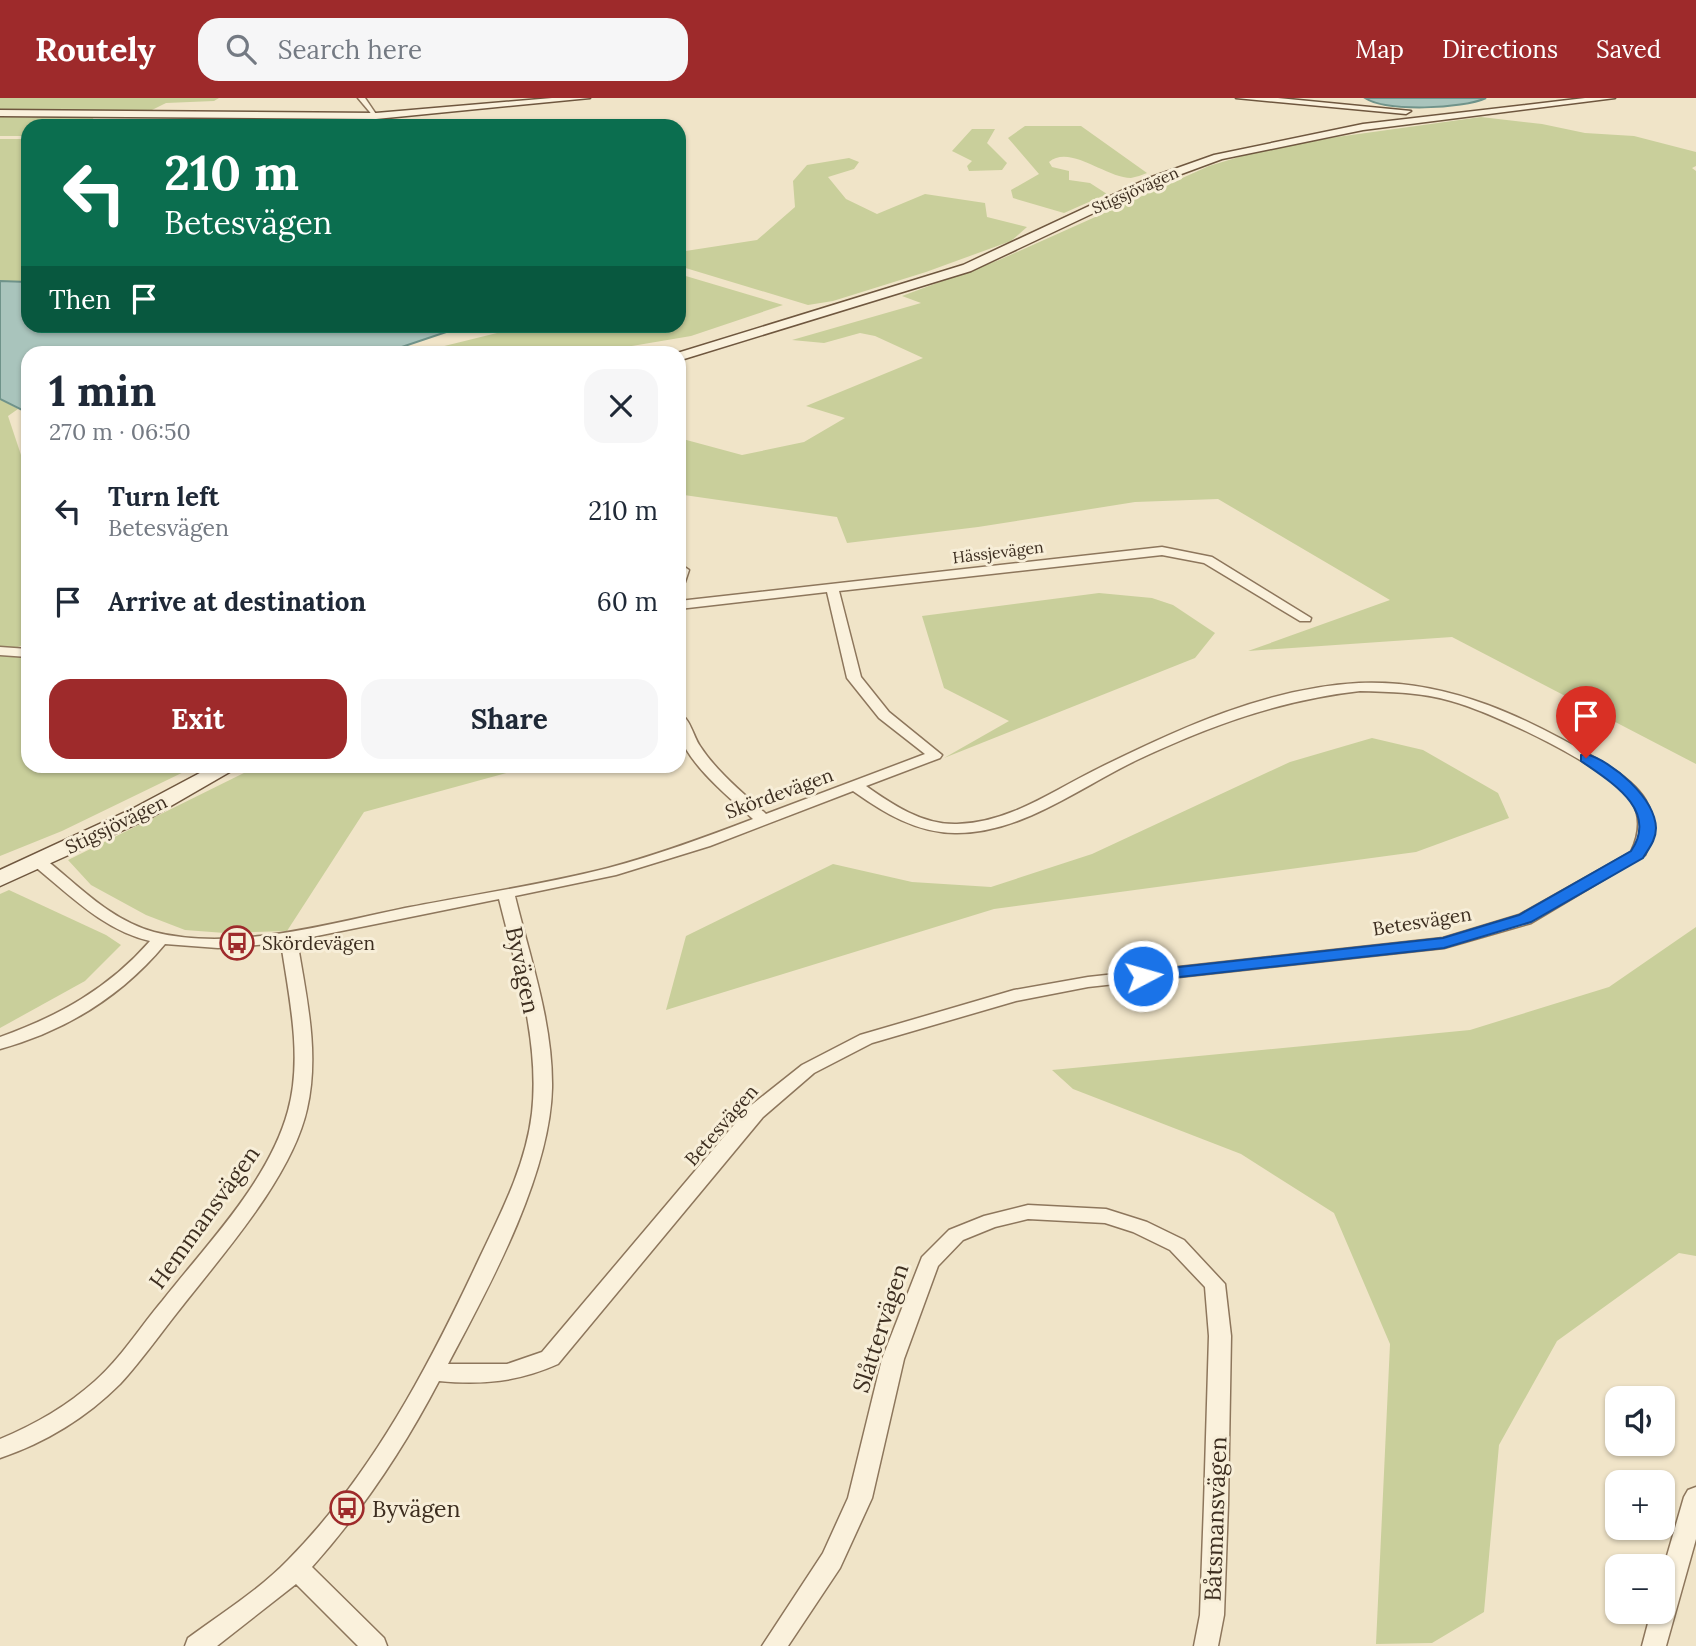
<!DOCTYPE html>
<html lang="en">
<head>
<meta charset="utf-8">
<style>
	:root { --surface:#fff; --page:#f6f6f7; --text:#1f2937; --muted:#747a83; --accent:#9e2a2b }
	body { margin:0; font-family:Lora,serif; background:var(--page); color:var(--text); height:100vh; display:flex; flex-direction:column; font-size:26px; white-space:nowrap }
	* { box-sizing:border-box; margin:0 }
	p { font-size:23px; color:var(--muted) }
	.icon { flex:none; width:38px; height:38px; fill:none; stroke:currentColor; stroke-width:2; stroke-linecap:round; stroke-linejoin:round }
	.map { position:relative; flex:1; overflow:hidden }
	.sheet { position:absolute; left:21px; top:248px; width:665px; height:427px; display:flex; flex-direction:column; background:var(--surface); border-radius:21px; box-shadow:0 2px 5px #0004 }
	.sheet>* { flex:none }
	.banner { position:absolute; left:21px; top:21px; width:665px; height:214px; border-radius:21px; box-shadow:0 2px 5px #0004; background:#0b6e4f; color:#fff; overflow:hidden }
	.fabs { position:absolute; left:1605px; top:1288px; display:grid; gap:14px }
	.fabs a { display:grid; place-items:center; width:70px; height:70px; border-radius:14px; background:var(--surface); box-shadow:0 2px 5px #0004; font-size:35px }
	.pin { position:absolute; display:grid; place-items:center; width:60px; height:60px; color:#fff; margin:-72px -30px; border-radius:50% 50% 50% 0; rotate:-45deg; box-shadow:0 0 7px #0007 }
	.pin .icon { rotate:45deg }
	.me { position:absolute; width:77px; margin:-38px; rotate:84deg; stroke-linejoin:round; filter:drop-shadow(0 0 5px #0008) }
	.turn { display:flex; align-items:center; gap:24px; height:147px; padding:0 28px; font-size:32px }
	.turn .icon { width:91px; height:91px; stroke-width:2.5 }
	.turn b { display:block; font-size:49px; line-height:60px }
	.then { display:flex; align-items:center; height:66px; padding:0 28px; background:#0003; gap:14px; font-size:26px }
	.round { display:grid; place-items:center; flex:none; width:74px; height:74px; border-radius:21px; background:var(--page) }
	.head { display:flex; align-items:center; justify-content:space-between; height:119px; padding:0 28px }
	h1 { font-size:42px; font-weight:700; line-height:52px }
	.button { display:flex; gap:14px; margin-top:auto; padding:14px 28px }
	.button a { flex:1; height:80px; border-radius:21px; background:var(--accent); color:#fff; font-size:28px; font-weight:700; line-height:80px; text-align:center }
	.button a+a { background:var(--page); color:var(--text) }
	ul { padding:0; list-style:none }
	li { display:flex; align-items:center; gap:21px; height:91px; padding:0 28px }
	li div { flex:1 }
	li b { display:block; font-size:26px }
	li em { font-style:normal }
	header { display:flex; align-items:center; gap:42px; box-sizing:border-box; height:98px; padding:0 35px; background:var(--accent); color:#fff }
	header strong { font-size:33px }
	nav { display:flex; gap:38px; margin-inline-start:auto; font-size:24px }
	.search { width:490px; height:63px; background:var(--page); display:flex; align-items:center; gap:18px; box-sizing:border-box; padding:0 24px; border-radius:21px; color:var(--muted); font-size:26px }
	.map>svg:first-child { display:block }
	.green { fill:#c9cf9b }
	.water { fill:#a9c4bc; stroke:#6f938a; stroke-width:2 }
	.lines { fill:none; stroke-linecap:round; stroke-linejoin:round }
	.minor-casing { stroke:#8d765c; stroke-width:3 }
	.secondary-casing { stroke:#6f573f; stroke-width:3 }
	.minor { fill:#faf1dc; fill-rule:evenodd }
	.secondary { fill:#faf1dc; fill-rule:evenodd }
	.route { fill:#1a73e8; stroke:#114b97; stroke-width:2 }
	.labels { text-anchor:middle; dominant-baseline:central; stroke-width:6; stroke-linejoin:round; paint-order:stroke }
	.far-street-label { font-size:16px; fill:#3d2e20; stroke:#f7eed8 }
	.street-label { font-size:19px; fill:#3d2e20; stroke:#f7eed8 }
	.poi-label { font-size:19px; fill:#3d2e20; stroke:#f7eed8; text-anchor:start }
	.near-street-label { font-size:23px; fill:#3d2e20; stroke:#f7eed8 }
	.near-poi-label { font-size:23px; fill:#3d2e20; stroke:#f7eed8; text-anchor:start }
</style>
</head>
<body>
<header>
<strong>Routely</strong>
<div class="search"><svg class="icon" aria-label="search" viewBox="0 0 24 24"><circle cx="10" cy="10" r="6"/><path d="M15 15l6 6"/></svg>Search here</div>
<nav><a>Map</a><a>Directions</a><a>Saved</a></nav>
</header>
<div class="map">
<svg width="1696" height="1548" viewBox="0 0 1696 1548">
	<rect width="100%" height="100%" fill="#f0e4c8"/>
	<g class="green">
		<polygon points="0,0 219,0 214,3 166,5 140,18 96,17 87,28 28,28 28,38 0,38"/>
		<polygon points="1481,19 1542,26 1585,35 1634,38 1696,54 1696,68 1692,70 1696,73 1696,666 1452,539 1248,553 1390,502 1218,401 1135,404 978,429 847,445 837,419 684,397 679,399 679,340 742,357 804,344 845,320 806,308 923,260 875,238 860,235 824,245 792,242 921,205 902,198 999,162 1209,68 1262,52 1337,39"/>
		<path d="M1025,28H1081L1147,75C1142,77 1136,79 1131,80C1106,80 1070,46 1049,64L1052,69L1069,73V82L1090,85L1107,96L1064,115L1013,100L1011,92L1039,76L1008,40Z"/>
		<polygon points="972,31 995,31 987,45 1007,65 1002,72 969,73 967,68 972,63 952,53"/>
		<polygon points="0,41 28,41 28,184 0,183"/>
		<polygon points="849,60 859,64 854,71 828,79 846,101 877,116 925,96 985,105 987,119 1027,129 1011,143 926,174 833,203 808,207 679,168 679,154 757,142 795,109 793,83 807,67"/>
		<polygon points="679,176 783,207 691,238 620,250 613,255 416,255 497,235 513,228 679,228"/>
		<polygon points="0,301 18,311 8,318 22,360 28,361 28,545 10,552 28,562 28,668 194,669 62,733 0,758"/>
		<polygon points="1099,495 1152,500 1173,507 1215,535 1195,560 944,660 1009,623 944,590 922,518"/>
		<polygon points="1372,640 1423,652 1498,695 1509,720 1416,754 994,811 666,912 686,838 833,766 912,784 991,789 1092,756 1290,664"/>
		<polygon points="256,669 256,668 528,669 364,714 287,833 225,835 185,832 146,817 91,787 68,762"/>
		<polygon points="9,792 106,837 121,847 85,883 0,930 0,796"/>
		<polygon points="1696,829 1696,1158 1679,1155 1557,1243 1499,1347 1484,1514 1432,1545 1376,1546 1390,1246 1334,1115 1241,1056 1073,991 1052,972 1470,932 1609,889"/>
	</g>
	<g class="water">
		<path d="M1365,0H1486C1463,11 1386,14 1365,0Z"/>
		<polygon points="0,183 28,184 28,228 464,228 384,255 28,256 28,315 0,301"/>
	</g>
	<g class="lines">
		<defs>
			<g id="minor">
				<polygon points="358,0 365,0 378,19 374,19"/>
				<path d="M1162,449L1212,459L1311,520L1310,523H1300L1204,465L1162,457L839,493L861,579L889,614L942,657L940,660L866,688C893,707 923,727 957,726C1009,725 1054,692 1099,670C1180,630 1267,590 1359,585C1449,581 1528,620 1602,664C1640,687 1666,712 1645,757L1531,825L1444,850L1088,889L1016,903L872,945L814,975L763,1019L558,1266C518,1284 482,1287 439,1283C404,1350 362,1413 312,1469L384,1540L387,1548H358L296,1486L217,1548H185L188,1540C222,1515 259,1492 288,1462C373,1376 430,1266 480,1159C502,1113 526,1066 532,1015C540,943 516,870 499,801L297,842C306,897 320,955 307,1011C292,1079 223,1156 180,1211C160,1236 142,1262 120,1286C87,1319 45,1345 0,1360V1341C34,1327 67,1308 95,1283C121,1260 140,1229 163,1202C207,1146 269,1083 288,1013C303,959 289,899 281,845L218,850L165,846C122,898 65,933 0,951V939C59,918 109,890 150,843C103,832 70,797 33,767L31,764L33,761H45C79,788 110,822 154,834C232,854 328,826 405,810C472,797 541,787 608,770C657,757 706,739 753,721C730,700 690,668 680,638C678,632 679,623 679,616C690,619 693,638 700,648C717,674 743,695 766,716L925,656L879,620L847,580L827,494L679,511V503ZM1360,593C1391,594 1421,594 1451,603C1492,614 1610,669 1632,704C1642,720 1639,737 1631,754L1519,817L1443,840L1088,879L1014,892L860,937L802,967L749,1009L542,1254L507,1266H448C489,1189 550,1078 552,990C553,925 530,860 515,798L616,777L710,748L853,693C884,715 917,735 955,735C1021,736 1080,689 1137,662C1209,628 1280,602 1360,593Z"/>
				<polygon points="683,468 689,472 685,484 679,488 679,469"/>
				<polygon points="0,549 28,551 28,559 0,557"/>
				<polygon points="1028,1107 1106,1111 1147,1124 1184,1142 1225,1186 1231,1238 1228,1406 1224,1517 1218,1548 1194,1548 1200,1517 1204,1406 1209,1238 1205,1189 1170,1152 1133,1134 1105,1125 1028,1121 995,1129 963,1142 938,1168 904,1261 872,1400 840,1470 788,1548 762,1548 823,1455 848,1400 882,1261 922,1159 949,1132 984,1118"/>
				<polygon points="1696,1389 1696,1441 1666,1548 1642,1548 1651,1514 1662,1514 1662,1475 1684,1399 1688,1392"/>
			</g>
			<g id="secondary">
				<polygon points="552,0 590,0 376,21 0,18 0,12 376,15"/>
				<polygon points="1236,0 1278,0 1411,13 1406,16"/>
				<polygon points="1585,0 1615,0 1363,32 1222,61 1157,85 971,173 684,261 679,262 679,256 674,256 963,167 1149,80 1214,57 1363,26"/>
				<polygon points="213,668 240,668 150,720 0,788 0,772 134,710"/>
			</g>
		</defs>
		<use href="#minor" class="minor-casing"/>
		<use href="#secondary" class="secondary-casing"/>
		<use href="#minor" class="minor"/>
		<use href="#secondary" class="secondary"/>
	</g>
	<path class="route" d="M1586,656C1612,663 1655,700 1656,730C1656,742 1649,750 1643,760L1531,824L1444,850L1143,883L1134,878L1143,873L1443,840L1519,817L1631,753C1659,712 1611,684 1581,663V657Z"/>
	<defs>
		<symbol id="bus-ring" viewBox="-11 -11 22 22"><circle r="9.5" fill="#f7eed8" stroke="#9e2a2b" stroke-width="1.5"/><path d="M-5-6H5V4H4V6H2V4H-2V6H-4V4H-5ZM-3.5-4V0h7V-4ZM-3.5 1.2v1.5H-2V1.2ZM2 1.2v1.5H3.5V1.2Z" fill="#9e2a2b"/></symbol>
	</defs>
	<g fill-rule="evenodd">
		<use href="#bus-ring" x="218" y="826" width="38" height="38"/>
		<use href="#bus-ring" x="328" y="1391" width="38" height="38"/>
	</g>
	<g class="labels">
		<g class="far-street-label">
			<text transform="translate(1135 92) rotate(-24)">Stigsjövägen</text>
			<text transform="translate(998 454) rotate(-7)">Hässjevägen</text>
		</g>
		<g class="street-label">
			<text transform="translate(779 695) rotate(-20)">Skördevägen</text>
			<text transform="translate(116 726) rotate(-26)">Stigsjövägen</text>
			<text transform="translate(1422 823) rotate(-9)">Betesvägen</text>
			<text transform="translate(721 1027) rotate(-49)">Betesvägen</text>
		</g>
		<g class="poi-label">
			<text x="262" y="845">Skördevägen</text>
		</g>
		<g class="near-street-label">
			<text transform="translate(523 872) rotate(78)">Byvägen</text>
			<text transform="translate(204 1119) rotate(-54)">Hemmansvägen</text>
			<text transform="translate(880 1230) rotate(-72)">Slåttervägen</text>
			<text transform="translate(1215 1421) rotate(-88)">Båtsmansvägen</text>
		</g>
		<g class="near-poi-label">
			<text x="372" y="1410">Byvägen</text>
		</g>
	</g>
</svg>
<div class="fabs">
<a><svg class="icon" aria-label="sound" viewBox="0 0 24 24"><path d="M4 9h4l5-4v14l-5-4H4zM17 9q2 3 0 6"/></svg></a>
<a>+</a>
<a>−</a>
</div>
<div class="pin" style="left:1586px;top:660px;background:#d93025"><svg class="icon" aria-label="arrive" viewBox="0 0 24 24"><path d="M6 21V4h12l-3 4 3 4H6"/></svg></div>
<svg class="me" style="left:1143px;top:878px" viewBox="-20 -20 40 40"><circle r="17" fill="#1a73e8" stroke="#fff" stroke-width="3"/><path d="M0-11L8 9 0 5-8 9z" fill="#fff"/></svg>
<div class="banner">
<div class="turn"><svg class="icon" aria-label="left" viewBox="0 0 24 24"><path d="M17 20v-9H6M10 6l-5 5 5 5"/></svg><div><b>210 m</b>Betesvägen</div></div>
<div class="then">Then<svg class="icon" aria-label="arrive" viewBox="0 0 24 24"><path d="M6 21V4h12l-3 4 3 4H6"/></svg></div>
</div>
<section class="sheet">
<div class="head"><div><h1>1 min</h1><p>270 m · 06:50</p></div><a class="round"><svg class="icon" aria-label="close" viewBox="0 0 24 24"><path d="M6 6l12 12M18 6L6 18"/></svg></a></div>
<ul>
<li><svg class="icon" aria-label="left" viewBox="0 0 24 24"><path d="M17 20v-9H6M10 6l-5 5 5 5"/></svg><div><b>Turn left</b><p>Betesvägen</p></div><em>210 m</em></li>
<li><svg class="icon" aria-label="arrive" viewBox="0 0 24 24"><path d="M6 21V4h12l-3 4 3 4H6"/></svg><div><b>Arrive at destination</b></div><em>60 m</em></li>
</ul>
<div class="button"><a>Exit</a><a>Share</a></div>
</section>
</div>
</body>
</html>
